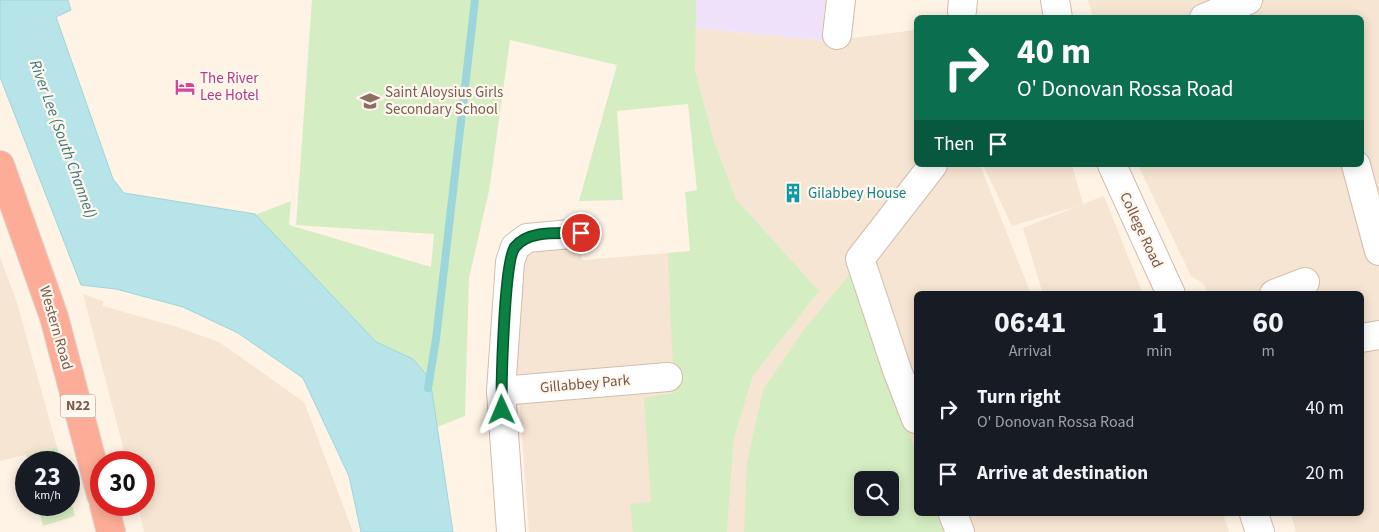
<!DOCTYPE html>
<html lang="en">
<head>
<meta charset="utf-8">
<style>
	:root { --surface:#171b24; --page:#242831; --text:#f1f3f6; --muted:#9ea1a6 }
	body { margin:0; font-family:"Source Sans 3",sans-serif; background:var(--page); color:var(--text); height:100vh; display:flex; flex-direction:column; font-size:19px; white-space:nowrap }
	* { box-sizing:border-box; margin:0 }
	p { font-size:16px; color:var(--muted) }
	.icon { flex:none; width:28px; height:28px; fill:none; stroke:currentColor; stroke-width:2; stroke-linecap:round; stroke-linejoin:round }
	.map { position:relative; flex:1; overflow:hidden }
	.drawer { position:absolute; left:914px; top:291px; width:450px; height:225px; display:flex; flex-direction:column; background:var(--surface); border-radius:8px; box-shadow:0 2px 12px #0003 }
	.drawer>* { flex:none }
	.guide { position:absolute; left:914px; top:15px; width:450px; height:152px; border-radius:8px; box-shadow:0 2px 12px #0003; background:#0b6e4f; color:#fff; overflow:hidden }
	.controls { position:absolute; left:854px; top:471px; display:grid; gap:10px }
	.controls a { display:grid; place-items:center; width:45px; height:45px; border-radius:8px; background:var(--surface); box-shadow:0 2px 12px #0003; font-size:25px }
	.speed { position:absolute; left:15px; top:451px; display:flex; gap:10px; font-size:25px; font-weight:700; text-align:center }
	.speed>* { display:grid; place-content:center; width:65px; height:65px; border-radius:50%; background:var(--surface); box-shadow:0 2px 12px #0003; line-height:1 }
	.speed small { font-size:12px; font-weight:400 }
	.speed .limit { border:8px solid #d22; background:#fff; color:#111 }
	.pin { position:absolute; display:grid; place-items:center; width:42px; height:42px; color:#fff; margin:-21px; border:2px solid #fff; border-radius:50%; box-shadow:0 1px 5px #0007 }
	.me { position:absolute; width:55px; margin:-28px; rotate:359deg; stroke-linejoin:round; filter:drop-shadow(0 0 4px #0008) }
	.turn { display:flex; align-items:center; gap:18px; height:105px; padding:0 20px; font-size:22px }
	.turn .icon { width:65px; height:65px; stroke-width:2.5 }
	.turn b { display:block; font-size:35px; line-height:42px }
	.then { display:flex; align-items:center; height:48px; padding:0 20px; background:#0003; gap:10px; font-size:19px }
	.eta { display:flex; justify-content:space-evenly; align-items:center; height:85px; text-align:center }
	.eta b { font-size:30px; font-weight:700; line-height:35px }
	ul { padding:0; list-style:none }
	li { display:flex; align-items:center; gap:15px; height:65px; padding:0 20px }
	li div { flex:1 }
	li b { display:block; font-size:19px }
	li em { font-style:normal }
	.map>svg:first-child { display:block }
	.residential { fill:#f6e5d2; fill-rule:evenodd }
	.education { fill:#f0e1fa }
	.green { fill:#d5edc2; fill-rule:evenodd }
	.water { fill:#b7e4e9; stroke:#9dd5dc }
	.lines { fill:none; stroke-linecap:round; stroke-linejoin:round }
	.stream { stroke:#9dd5dc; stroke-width:8 }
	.minor-casing { stroke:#d3bcac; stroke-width:30 }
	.highway-casing { stroke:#dcd3cf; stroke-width:30 }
	.minor { stroke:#fff; stroke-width:28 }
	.highway { stroke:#fdad97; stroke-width:28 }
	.route-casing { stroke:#07532c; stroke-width:12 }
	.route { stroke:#0b8043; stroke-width:9 }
	.labels { text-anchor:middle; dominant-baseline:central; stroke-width:4.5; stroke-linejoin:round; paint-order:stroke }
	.shield { fill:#fff7ed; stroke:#a1877a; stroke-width:1 }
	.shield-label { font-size:14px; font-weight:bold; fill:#795748 }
	.hotel-label { font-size:15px; fill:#b23c85; stroke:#fff7ed; text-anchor:start }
	.education-label { font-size:15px; fill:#785e54; stroke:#fff7ed; text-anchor:start }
	.culture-label { font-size:15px; fill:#0d838f; stroke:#fff7ed; text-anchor:start }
	.street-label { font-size:15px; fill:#795748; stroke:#fff7ed }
	.water-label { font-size:16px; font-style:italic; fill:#3a777f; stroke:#fff7ed }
</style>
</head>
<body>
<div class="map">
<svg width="1379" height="532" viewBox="0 0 1379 532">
	<rect width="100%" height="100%" fill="#fef3e5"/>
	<g class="residential">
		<polygon points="1088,0 1379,0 1379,532 1296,532 1291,514 1361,514 1361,294 1208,294 1204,284 1191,276 1138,165 1361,165 1361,18 1093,17"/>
		<path d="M694,28L828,41L916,30V165H980L1031,294H916V514H1223L1229,532H727L734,438L753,376L819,291L736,199L714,141L695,70ZM862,480H890V508H862Z"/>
		<polygon points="983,165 1072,165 1083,204 1104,196 1143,294 1043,294 1023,228 1078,206 1012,226"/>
		<polygon points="581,243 582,260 731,248 685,532 529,532 517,369 520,274 524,255 533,249"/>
		<polygon points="0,257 17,303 57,447 0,461"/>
		<polygon points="83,294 103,301 103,306 177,327 219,342 304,402 353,532 144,532 138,505 144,505 144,462 127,462"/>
	</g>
	<polygon class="education" points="696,0 832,0 828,41 694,28"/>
	<g class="green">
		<polygon points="312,0 696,0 695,70 714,141 736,199 819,291 753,376 734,438 727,532 633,532 630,504 651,502 644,398 674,393 668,253 690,251 685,192 697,190 688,104 617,111 623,200 579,201 617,65 510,40 489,191 469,278 465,416 437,427 430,379 413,359 376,342 255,215 291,201 289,225 431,267 434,234 296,225"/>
		<path d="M854,269L916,453V514H937L943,532H744L747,463L763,390L803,331ZM862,480H890V508H862Z"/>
		<polygon points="57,447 61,462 28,462 26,455"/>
		<polygon points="69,493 75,516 43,526 38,505 69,505"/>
	</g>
	<polygon class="water" points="0,0 68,0 71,10 56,17 113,179 124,193 255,214 376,342 413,359 430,379 453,532 361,532 349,476 303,378 238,333 183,307 116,289 81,285 0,77"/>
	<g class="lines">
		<polyline class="stream" points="428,388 436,339 475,0"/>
		<defs>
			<g id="minor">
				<polyline points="1055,0 1058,18"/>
				<polyline points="962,11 963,0"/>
				<polyline points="1204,18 1248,0"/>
				<polyline points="837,35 841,0"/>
				<polyline points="1112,165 1171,294"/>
				<polyline points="1356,165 1379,251"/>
				<polyline points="1274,294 1305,282"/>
				<polyline points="1361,338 1379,335"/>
				<polyline points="501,391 668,377"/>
				<polyline points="916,419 897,370 860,259 933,165"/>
				<polyline points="953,514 960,532"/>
				<polyline points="1254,514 1260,532"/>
				<polyline points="511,532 501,391 510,262 515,247 527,238 581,233"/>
			</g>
			<g id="highway">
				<polyline points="0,165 54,317 101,495"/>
				<polyline points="104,505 111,532"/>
			</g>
		</defs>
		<use href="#minor" class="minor-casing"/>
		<use href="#highway" class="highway-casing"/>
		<use href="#minor" class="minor"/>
		<use href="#highway" class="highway"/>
	</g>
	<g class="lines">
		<defs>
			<path id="route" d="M502,410C501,387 504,260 515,247C529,229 561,234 581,233"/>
		</defs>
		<use href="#route" class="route-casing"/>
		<use href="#route" class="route"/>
	</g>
	<defs>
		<symbol id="hotel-bare" viewBox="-9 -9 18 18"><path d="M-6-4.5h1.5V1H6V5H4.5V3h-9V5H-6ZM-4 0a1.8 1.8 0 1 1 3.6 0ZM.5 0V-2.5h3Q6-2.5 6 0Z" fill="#d1479c" stroke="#fff7ed" stroke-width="2.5" paint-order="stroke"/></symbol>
		<symbol id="school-bare" viewBox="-9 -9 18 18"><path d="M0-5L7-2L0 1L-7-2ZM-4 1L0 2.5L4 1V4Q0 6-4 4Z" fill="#8d6e63" stroke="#fff7ed" stroke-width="2.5" paint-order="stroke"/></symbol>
		<symbol id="building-bare" viewBox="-9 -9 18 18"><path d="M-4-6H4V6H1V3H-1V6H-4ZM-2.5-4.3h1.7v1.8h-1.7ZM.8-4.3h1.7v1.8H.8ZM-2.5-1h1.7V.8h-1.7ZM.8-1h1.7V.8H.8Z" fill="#0f9aa8" stroke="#fff7ed" stroke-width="2.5" paint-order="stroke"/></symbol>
	</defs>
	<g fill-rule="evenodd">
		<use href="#hotel-bare" x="171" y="73" width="28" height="28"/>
		<use href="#school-bare" x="356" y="87" width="28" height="28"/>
		<use href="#building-bare" x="779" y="179" width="28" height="28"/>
	</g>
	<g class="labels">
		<rect class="shield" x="60.5" y="394.5" width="35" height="23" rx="4"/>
		<g class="shield-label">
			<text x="78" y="406">N22</text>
		</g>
		<g class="hotel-label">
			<text x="200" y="78">The River<tspan x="200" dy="17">Lee Hotel</tspan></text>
		</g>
		<g class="education-label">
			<text x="385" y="92">Saint Aloysius Girls<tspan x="385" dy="17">Secondary School</tspan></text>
		</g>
		<g class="culture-label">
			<text x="808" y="193">Gilabbey House</text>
		</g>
		<g class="street-label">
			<text transform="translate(1141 230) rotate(65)">College Road</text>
			<text transform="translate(56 328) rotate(74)">Western Road</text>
			<text transform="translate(585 384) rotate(-5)">Gillabbey Park</text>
		</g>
		<g class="water-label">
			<text transform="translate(63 139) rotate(70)">River Lee (South Channel)</text>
		</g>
	</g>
</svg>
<div class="controls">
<a><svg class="icon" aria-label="search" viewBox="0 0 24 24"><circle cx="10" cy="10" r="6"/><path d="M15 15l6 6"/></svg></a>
</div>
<div class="speed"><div>23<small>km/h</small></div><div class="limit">30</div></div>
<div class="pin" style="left:581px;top:233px;background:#d93025"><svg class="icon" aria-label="arrive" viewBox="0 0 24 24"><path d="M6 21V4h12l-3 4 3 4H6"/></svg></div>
<svg class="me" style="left:502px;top:410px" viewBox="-20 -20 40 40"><path d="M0-17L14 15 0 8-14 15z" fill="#0b8043" stroke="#fff" stroke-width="4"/></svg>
<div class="guide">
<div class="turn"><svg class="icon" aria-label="right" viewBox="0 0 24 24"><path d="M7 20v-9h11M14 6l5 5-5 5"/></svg><div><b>40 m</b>O' Donovan Rossa Road</div></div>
<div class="then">Then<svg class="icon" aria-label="arrive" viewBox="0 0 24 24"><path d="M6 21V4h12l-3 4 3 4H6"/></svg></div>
</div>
<section class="drawer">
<div class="eta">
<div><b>06:41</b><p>Arrival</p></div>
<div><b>1</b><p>min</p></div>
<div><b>60</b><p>m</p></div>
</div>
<ul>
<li><svg class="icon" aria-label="right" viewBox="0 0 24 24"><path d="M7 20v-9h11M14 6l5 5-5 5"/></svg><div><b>Turn right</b><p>O' Donovan Rossa Road</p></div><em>40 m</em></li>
<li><svg class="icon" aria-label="arrive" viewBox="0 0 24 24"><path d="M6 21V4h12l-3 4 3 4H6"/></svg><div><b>Arrive at destination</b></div><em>20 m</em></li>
</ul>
</section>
</div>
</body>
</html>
